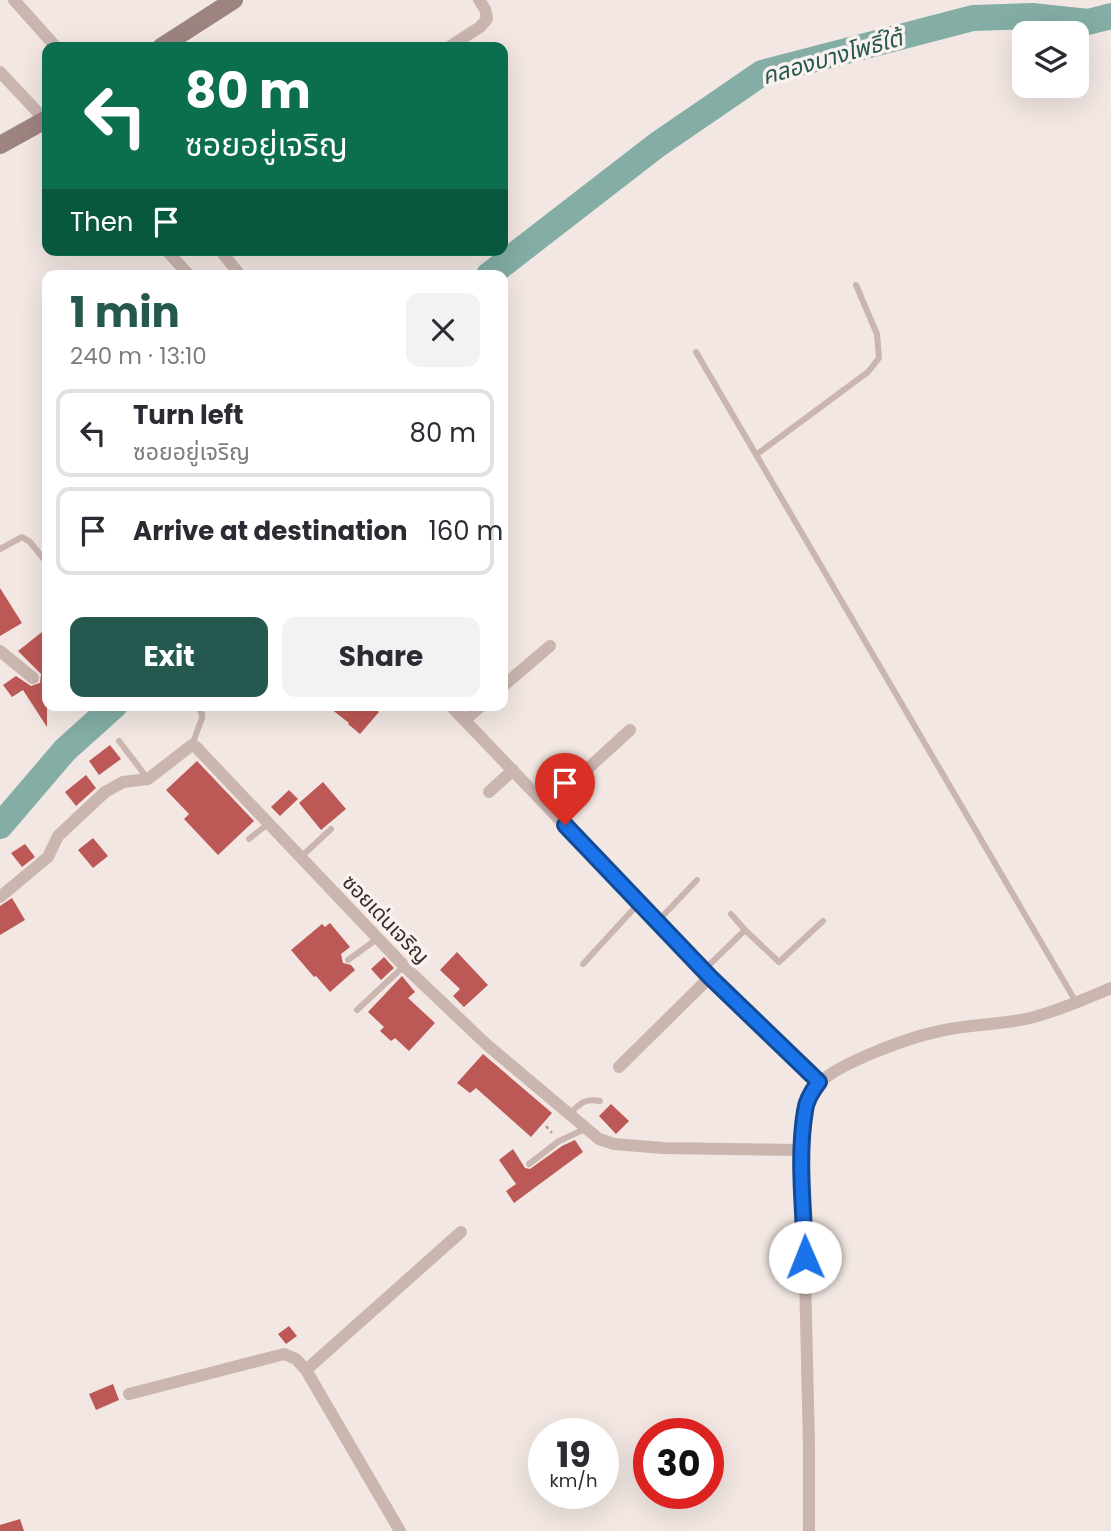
<!DOCTYPE html>
<html lang="en">
<head>
<meta charset="utf-8">
<style>
	:root { --surface:#fff; --page:#f2f2f3; --text:#2b2b33; --muted:#7c7c81; --line:#e1e1e2; --accent:#25584f }
	body { margin:0; font-family:Poppins,"Noto Sans Thai",sans-serif; background:var(--page); color:var(--text); height:100vh; display:flex; flex-direction:column; font-size:26px; white-space:nowrap }
	* { box-sizing:border-box; margin:0 }
	p { font-size:23px; color:var(--muted) }
	.icon { flex:none; width:38px; height:38px; fill:none; stroke:currentColor; stroke-width:2; stroke-linecap:round; stroke-linejoin:round }
	.map { position:relative; flex:1; overflow:hidden }
	.side { position:absolute; left:42px; top:270px; width:466px; height:441px; display:flex; flex-direction:column; background:var(--surface); border-radius:14px; box-shadow:0 7px 28px #0002 }
	.side>* { flex:none }
	.top-card { position:absolute; left:42px; top:42px; width:466px; height:214px; border-radius:14px; box-shadow:0 7px 28px #0002; background:#0b6e4f; color:#fff; overflow:hidden }
	.controls { position:absolute; left:1012px; top:21px; display:grid; gap:14px }
	.controls a { display:grid; place-items:center; width:77px; height:77px; border-radius:14px; background:var(--surface); box-shadow:0 7px 28px #0002; font-size:35px }
	.speed { position:absolute; left:528px; top:1418px; display:flex; gap:14px; font-size:35px; font-weight:700; text-align:center }
	.speed>* { display:grid; place-content:center; width:91px; height:91px; border-radius:50%; background:var(--surface); box-shadow:0 7px 28px #0002; line-height:1 }
	.speed small { font-size:18px; font-weight:400 }
	.speed .limit { border:10px solid #d22; background:#fff; color:#111 }
	.pin { position:absolute; display:grid; place-items:center; width:60px; height:60px; color:#fff; margin:-72px -30px; border-radius:50% 50% 50% 0; rotate:-45deg; box-shadow:0 0 7px #0007 }
	.pin .icon { rotate:45deg }
	.me { position:absolute; width:77px; margin:-38px; rotate:359deg; stroke-linejoin:round; filter:drop-shadow(0 0 5px #0008) }
	.turn { display:flex; align-items:center; gap:24px; height:147px; padding:0 28px; font-size:32px }
	.turn .icon { width:91px; height:91px; stroke-width:2.5 }
	.turn b { display:block; font-size:49px; line-height:60px }
	.then { display:flex; align-items:center; height:66px; padding:0 28px; background:#0003; gap:14px; font-size:26px }
	.round { display:grid; place-items:center; flex:none; width:74px; height:74px; border-radius:14px; background:var(--page) }
	.headline { display:flex; align-items:center; justify-content:space-between; height:119px; padding:0 28px }
	h1 { font-size:42px; font-weight:700; line-height:52px; color:var(--accent) }
	.button { display:flex; gap:14px; margin-top:auto; padding:14px 28px }
	.button a { flex:1; height:80px; border-radius:14px; background:var(--accent); color:#fff; font-size:28px; font-weight:700; line-height:80px; text-align:center }
	.button a+a { background:var(--page); color:var(--text) }
	ul { padding:0; list-style:none }
	li { display:flex; align-items:center; gap:21px; height:88px; margin:0 14px 10px; padding:0 14px; border:4px solid var(--line); border-radius:14px }
	li div { flex:1 }
	li b { display:block; font-size:26px }
	li em { font-style:normal }
	.map>svg:first-child { display:block }
	.lines { fill:none; stroke-linecap:round; stroke-linejoin:round }
	.river { stroke:#83ada5; stroke-width:26 }
	.building { fill:#bc5856 }
	.path { stroke:#b59f99; stroke-width:2.5; stroke-dasharray:3.5 3.5; stroke-linecap:butt }
	.lane { stroke:#cab5af; stroke-width:6 }
	.street { stroke:#cab5af; stroke-width:12 }
	.secondary { stroke:#9d8480; stroke-width:18 }
	.route-casing { stroke:#114b97; stroke-width:18 }
	.route { stroke:#1a73e8; stroke-width:12 }
	.labels { text-anchor:middle; dominant-baseline:central; stroke-width:7; stroke-linejoin:round; paint-order:stroke }
	.street-label { font-size:21px; fill:#392d2c; stroke:#faf2ef }
	.water-label { font-size:23px; font-style:italic; fill:#25584f; stroke:#faf2ef }
</style>
</head>
<body>
<div class="map">
<svg width="1111" height="1531" viewBox="0 0 1111 1531">
	<rect width="100%" height="100%" fill="#f2e7e2"/>
	<g class="lines">
		<g class="river">
			<polyline points="489,275 657,145 762,73 973,18 1032,16 1088,22 1111,16"/>
			<polyline points="0,826 65,750 115,705"/>
		</g>
	</g>
	<g class="building">
		<polygon points="0,588 22,623 0,636"/>
		<polygon points="47,628 47,670 42,674 47,682 47,727 23,690 12,697 3,685 16,676 31,686 40,683 41,674 18,651"/>
		<polygon points="326,705 370,705 379,712 360,734 348,724 349,723"/>
		<polygon points="110,745 121,759 99,775 89,761"/>
		<polygon points="197,761 254,821 218,855 184,819 189,814 166,790"/>
		<polygon points="86,775 96,788 76,806 65,792"/>
		<polygon points="323,782 346,809 321,830 299,803"/>
		<polygon points="289,790 298,799 280,816 271,807"/>
		<polygon points="93,838 108,856 93,868 78,850"/>
		<polygon points="25,844 35,857 22,867 11,853"/>
		<polygon points="12,898 25,920 0,935 0,906"/>
		<polygon points="330,923 350,947 341,954 343,963 351,965 355,970 330,992 316,976 314,977 291,950 322,924 325,927"/>
		<polygon points="457,952 488,985 464,1007 453,996 460,989 440,970"/>
		<polygon points="384,957 394,968 381,980 371,969"/>
		<polygon points="402,976 415,992 408,998 435,1023 409,1051 395,1038 391,1041 380,1031 384,1027 368,1012"/>
		<polygon points="483,1054 552,1113 531,1137 476,1088 470,1093 457,1083"/>
		<polygon points="611,1104 629,1121 616,1134 599,1116"/>
		<polygon points="575,1140 583,1152 514,1203 506,1191 516,1184 499,1160 513,1149 525,1168 530,1169 562,1146"/>
		<polygon points="289,1326 297,1336 286,1344 278,1334"/>
		<polygon points="113,1384 119,1400 96,1410 89,1394"/>
		<polygon points="20,1519 24,1531 0,1531 0,1525"/>
	</g>
	<g class="lines">
		<polyline class="path" points="546,1126 552,1133"/>
		<g class="lane">
			<polyline points="696,352 1076,1002"/>
			<polyline points="756,455 868,372 879,358 877,334 856,285"/>
			<polyline points="0,549 22,537 30,542 47,563"/>
			<polyline points="119,741 148,779"/>
			<polyline points="192,745 202,718 202,714 197,705"/>
			<polyline points="249,839 269,823"/>
			<polyline points="301,857 331,829"/>
			<polyline points="731,914 745,930"/>
			<polyline points="657,922 697,880"/>
			<polyline points="348,960 377,939"/>
			<polyline points="583,964 639,903"/>
			<polyline points="703,971 745,930 779,962 823,921"/>
			<polyline points="357,1010 404,966"/>
			<path d="M570,1113C581,1103 585,1098 600,1101"/>
			<polyline points="529,1164 559,1141 585,1129"/>
		</g>
		<g class="street">
			<polyline points="14,0 56,47"/>
			<polyline points="449,47 480,27 487,19 485,9 479,0"/>
			<polyline points="0,72 47,122"/>
			<polyline points="166,250 189,275"/>
			<polyline points="220,250 240,275"/>
			<polyline points="0,651 33,678"/>
			<polyline points="502,687 550,646"/>
			<polyline points="450,705 710,977 819,1082"/>
			<polyline points="465,720 482,705"/>
			<polyline points="489,792 513,770"/>
			<polyline points="547,806 630,730"/>
			<polyline points="0,897 48,857 58,836 105,792 123,782 148,779 192,745 196,747 404,966 486,1044 599,1139 614,1144 663,1148 802,1150"/>
			<polyline points="619,1067 710,977"/>
			<polyline points="306,1370 461,1232"/>
			<polyline points="129,1394 284,1354 296,1359 306,1370 400,1531"/>
			<path d="M809,1531V1446L802,1150C804,1131 802,1109 811,1092C826,1066 911,1037 940,1031C970,1024 1001,1025 1030,1018C1058,1011 1085,999 1111,988"/>
		</g>
		<g class="secondary">
			<polyline points="161,47 234,0"/>
			<polyline points="0,145 47,119"/>
		</g>
	</g>
	<g class="lines">
		<defs>
			<path id="route" d="M565,825L710,977L819,1082C812,1091 806,1100 805,1111C797,1158 804,1210 805,1257"/>
		</defs>
		<use href="#route" class="route-casing"/>
		<use href="#route" class="route"/>
	</g>
	<g class="labels">
		<g class="street-label">
			<text transform="translate(386 919) rotate(46)">ซอยเด่นเจริญ</text>
		</g>
		<g class="water-label">
			<text transform="translate(832 57) rotate(-16)">คลองบางโพธิ์ใต้</text>
		</g>
	</g>
</svg>
<div class="controls">
<a><svg class="icon" aria-label="layers" viewBox="0 0 24 24"><path d="M12 4l9 5-9 5-9-5zM3 14l9 5 9-5"/></svg></a>
</div>
<div class="speed"><div>19<small>km/h</small></div><div class="limit">30</div></div>
<div class="pin" style="left:565px;top:825px;background:#d93025"><svg class="icon" aria-label="arrive" viewBox="0 0 24 24"><path d="M6 21V4h12l-3 4 3 4H6"/></svg></div>
<svg class="me" style="left:805px;top:1257px" viewBox="-20 -20 40 40"><circle r="19" fill="#fff"/><path d="M0-13L10 11 0 6-10 11z" fill="#1a73e8"/></svg>
<div class="top-card">
<div class="turn"><svg class="icon" aria-label="left" viewBox="0 0 24 24"><path d="M17 20v-9H6M10 6l-5 5 5 5"/></svg><div><b>80 m</b>ซอยอยู่เจริญ</div></div>
<div class="then">Then<svg class="icon" aria-label="arrive" viewBox="0 0 24 24"><path d="M6 21V4h12l-3 4 3 4H6"/></svg></div>
</div>
<section class="side">
<div class="headline"><div><h1>1 min</h1><p>240 m · 13:10</p></div><a class="round"><svg class="icon" aria-label="close" viewBox="0 0 24 24"><path d="M6 6l12 12M18 6L6 18"/></svg></a></div>
<ul>
<li><svg class="icon" aria-label="left" viewBox="0 0 24 24"><path d="M17 20v-9H6M10 6l-5 5 5 5"/></svg><div><b>Turn left</b><p>ซอยอยู่เจริญ</p></div><em>80 m</em></li>
<li><svg class="icon" aria-label="arrive" viewBox="0 0 24 24"><path d="M6 21V4h12l-3 4 3 4H6"/></svg><div><b>Arrive at destination</b></div><em>160 m</em></li>
</ul>
<div class="button"><a>Exit</a><a>Share</a></div>
</section>
</div>
</body>
</html>
